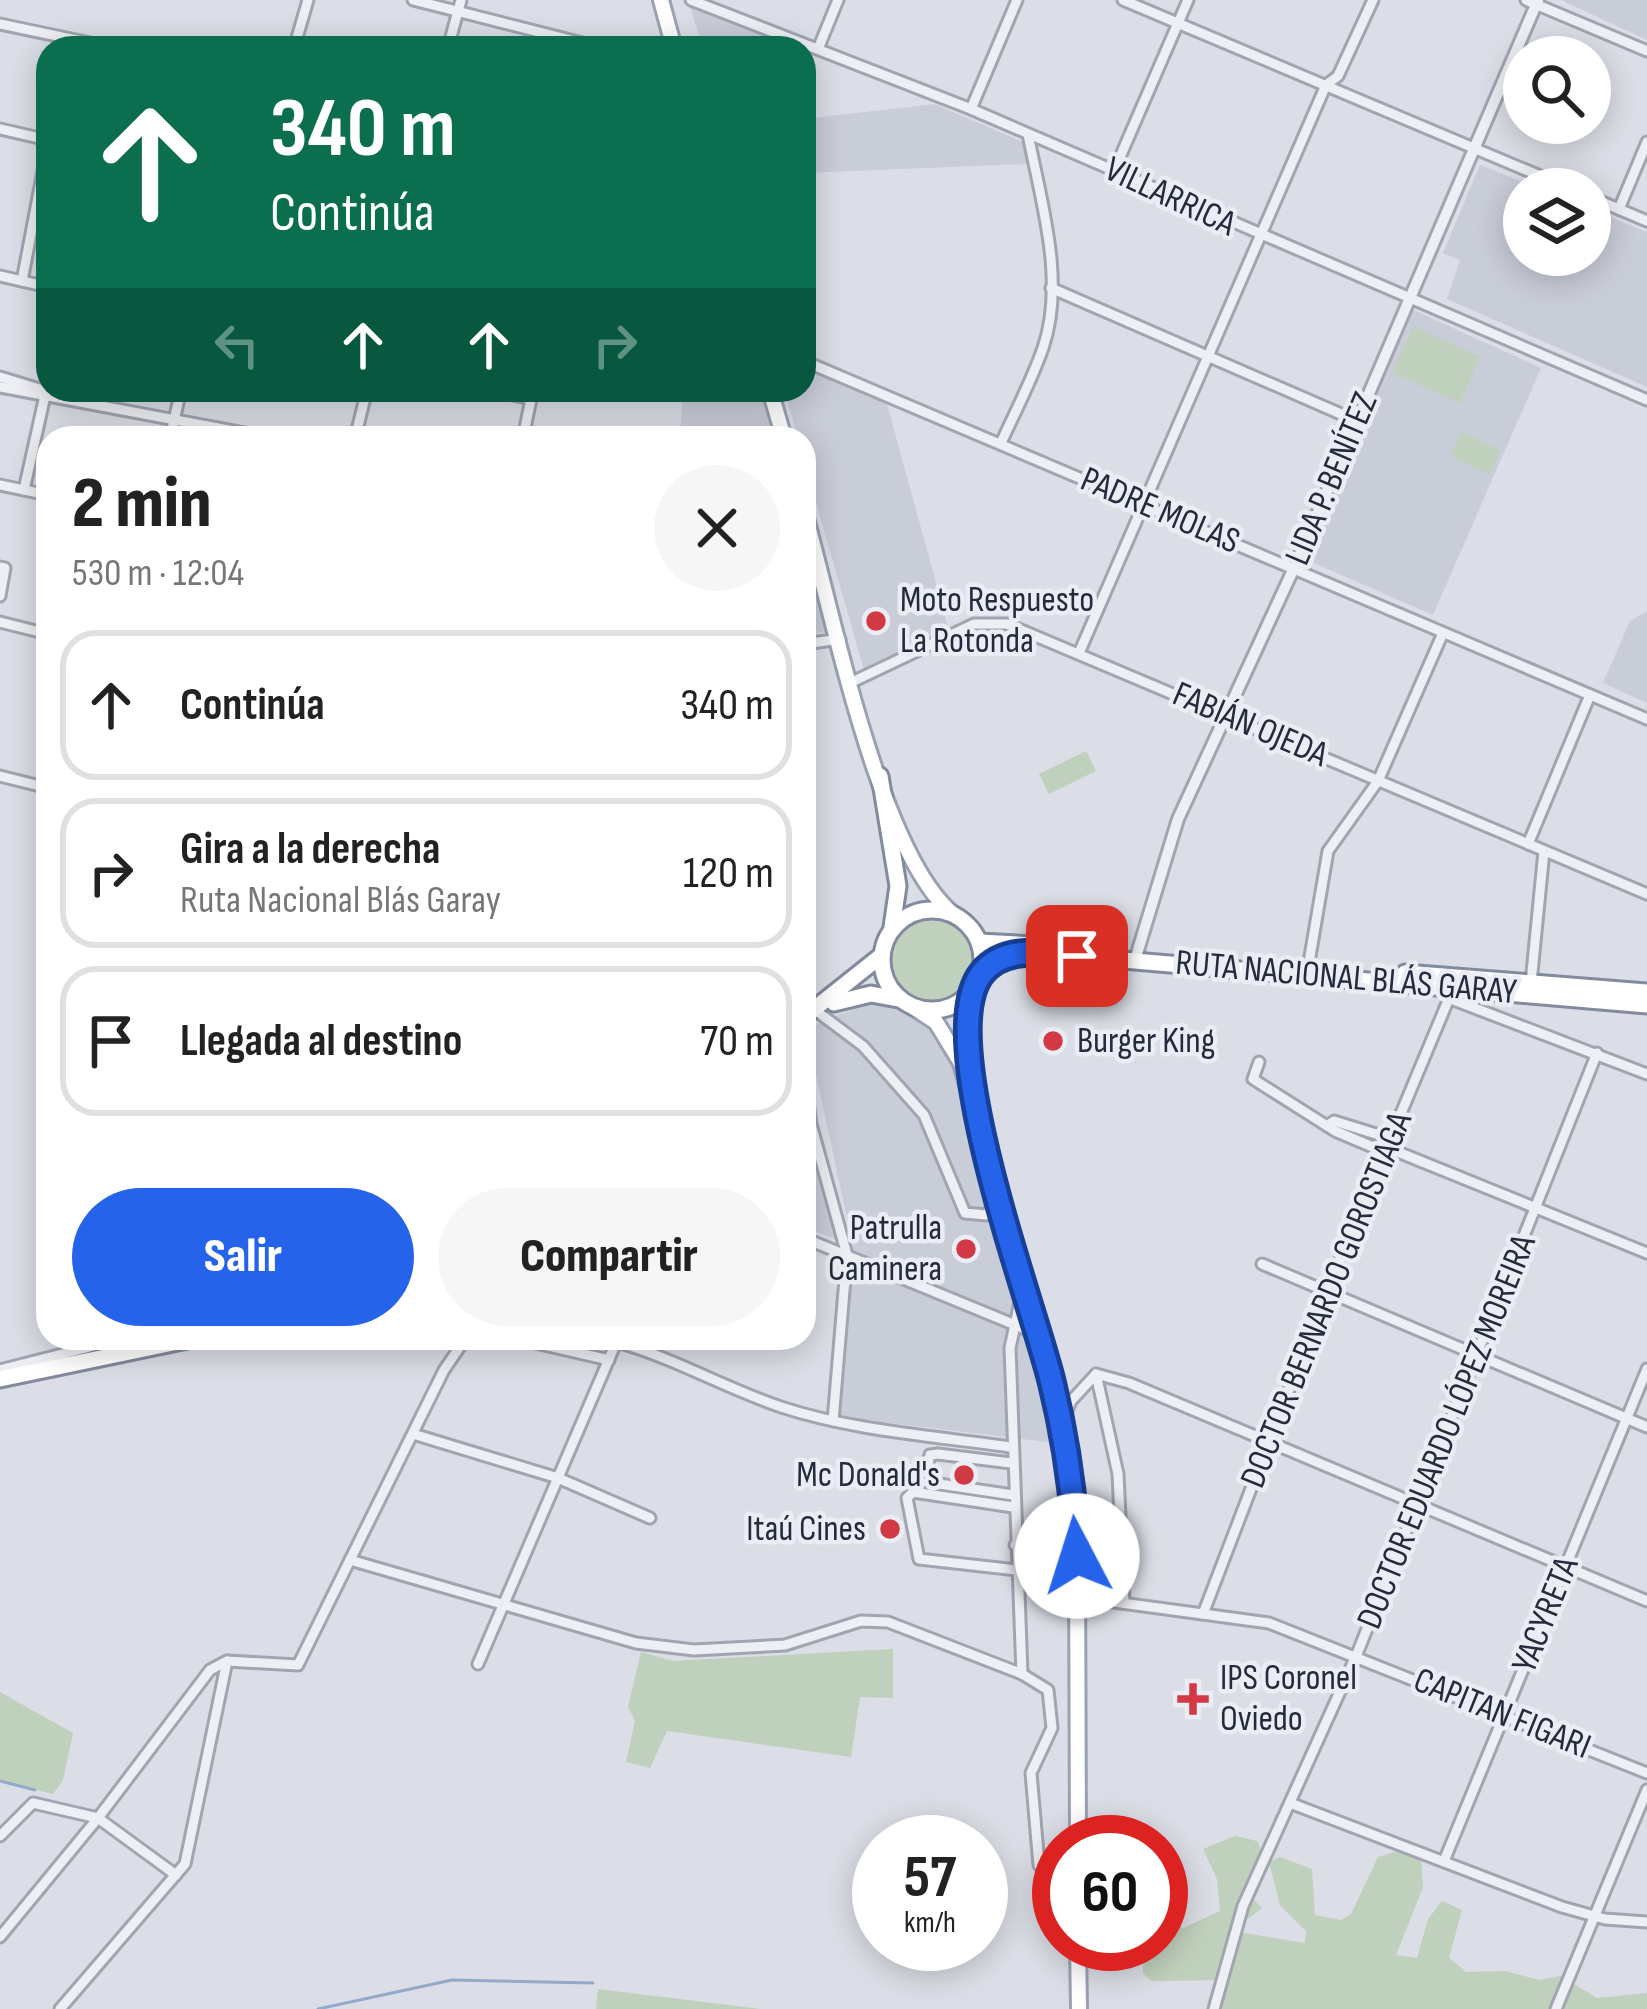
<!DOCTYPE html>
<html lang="es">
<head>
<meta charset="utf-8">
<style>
	:root { --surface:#fff; --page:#f6f6f6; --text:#222; --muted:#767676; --line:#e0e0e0; --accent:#2563eb }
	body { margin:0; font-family:"Sofia Sans Condensed",sans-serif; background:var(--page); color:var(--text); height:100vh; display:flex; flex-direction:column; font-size:45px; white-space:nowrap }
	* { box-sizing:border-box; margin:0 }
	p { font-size:39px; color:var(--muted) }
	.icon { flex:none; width:66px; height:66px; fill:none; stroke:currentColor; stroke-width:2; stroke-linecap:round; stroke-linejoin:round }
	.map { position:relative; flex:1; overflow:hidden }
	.details { position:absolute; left:36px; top:426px; width:780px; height:924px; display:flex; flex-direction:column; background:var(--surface); border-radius:36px; box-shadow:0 6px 30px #0003 }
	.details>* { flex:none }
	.top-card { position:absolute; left:36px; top:36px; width:780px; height:366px; border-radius:36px; box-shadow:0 6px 30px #0003; background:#0b6e4f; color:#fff; overflow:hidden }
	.tools { position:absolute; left:1503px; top:36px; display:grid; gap:24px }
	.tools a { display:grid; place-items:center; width:108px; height:108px; border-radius:50%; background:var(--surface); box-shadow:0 6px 30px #0003; font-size:60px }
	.speed { position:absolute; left:852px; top:1815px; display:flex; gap:24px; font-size:60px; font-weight:700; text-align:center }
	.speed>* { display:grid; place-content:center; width:156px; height:156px; border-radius:50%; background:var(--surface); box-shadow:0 6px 30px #0003; line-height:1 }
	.speed small { font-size:30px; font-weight:400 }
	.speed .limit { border:18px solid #d22; background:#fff; color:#111 }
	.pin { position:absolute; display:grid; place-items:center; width:102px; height:102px; color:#fff; margin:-51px; border-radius:24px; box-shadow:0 6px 18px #0006 }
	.me { position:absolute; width:132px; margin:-66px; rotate:355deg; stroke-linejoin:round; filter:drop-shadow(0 0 9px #0008) }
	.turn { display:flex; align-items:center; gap:42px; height:252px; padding:0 36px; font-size:54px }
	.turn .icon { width:156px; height:156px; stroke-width:2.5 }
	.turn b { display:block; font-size:84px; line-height:102px }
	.lanes { display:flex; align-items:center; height:114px; padding:0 36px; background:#0003; justify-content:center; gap:60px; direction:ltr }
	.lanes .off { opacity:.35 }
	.round { display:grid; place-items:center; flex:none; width:126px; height:126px; border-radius:63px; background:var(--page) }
	.headline { display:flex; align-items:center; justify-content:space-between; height:204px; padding:0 36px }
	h1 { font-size:72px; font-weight:800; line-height:90px }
	.primary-button { display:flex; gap:24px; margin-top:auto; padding:24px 36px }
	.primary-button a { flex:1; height:138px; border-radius:72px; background:var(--accent); color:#fff; font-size:48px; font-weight:800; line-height:138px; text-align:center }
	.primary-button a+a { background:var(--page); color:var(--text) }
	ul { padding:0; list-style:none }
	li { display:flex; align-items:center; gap:36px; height:150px; margin:0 24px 18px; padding:0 12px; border:6px solid var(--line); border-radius:36px }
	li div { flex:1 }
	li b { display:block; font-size:45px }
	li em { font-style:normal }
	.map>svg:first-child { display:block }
	.built { fill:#c9cdd8 }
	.green { fill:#bfd0bc }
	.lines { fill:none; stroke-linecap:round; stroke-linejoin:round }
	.stream { stroke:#94a9c8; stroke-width:3 }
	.minor-casing { stroke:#a1a5b0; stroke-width:15 }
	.tertiary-casing { stroke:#a1a5b0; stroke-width:16 }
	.primary-casing { stroke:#9aa2b2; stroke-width:20 }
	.trunk-casing { stroke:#828a9d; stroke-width:21 }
	.minor { stroke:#eeeff4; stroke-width:9 }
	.tertiary { stroke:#eeeff4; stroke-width:10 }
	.primary { stroke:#fff; stroke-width:14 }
	.trunk { stroke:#fff; stroke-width:15 }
	.route-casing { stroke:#184099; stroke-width:30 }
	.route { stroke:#2563eb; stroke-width:21 }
	.poi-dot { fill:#d23944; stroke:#eaedf4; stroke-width:4.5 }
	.labels { text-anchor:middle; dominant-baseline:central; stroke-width:9; stroke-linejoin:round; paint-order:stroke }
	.street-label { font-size:36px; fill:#252b3c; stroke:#eaedf4 }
	.poi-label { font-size:36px; fill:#252b3c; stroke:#eaedf4; text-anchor:start }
</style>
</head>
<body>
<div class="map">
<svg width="1647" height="2009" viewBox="0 0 1647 2009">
	<rect width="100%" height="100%" fill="#dbdee6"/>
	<g class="built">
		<polygon points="1561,0 1647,0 1647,40"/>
		<polygon points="690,7 759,30 764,48 703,48"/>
		<polygon points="935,104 1025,143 1026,164 804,173 804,119"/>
		<polygon points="1480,165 1541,189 1524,189 1524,255 1590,255 1590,209 1647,232 1647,387 1447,299 1460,260 1443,253"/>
		<polygon points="1411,309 1541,368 1433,615 1307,560"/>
		<polygon points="804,366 887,404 950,634 864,670 804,460 804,438 798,438 784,390 804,390"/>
		<polygon points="683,390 762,390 775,438 680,438"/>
		<polygon points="804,545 828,632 804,634"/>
		<polygon points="1647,611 1647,703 1603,683 1630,621"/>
		<polygon points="868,1003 904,1011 933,1030 950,1051 1031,1324 1056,1443 840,1417 853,1246 806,1028"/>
		<polygon points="804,1077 840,1241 804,1227"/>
	</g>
	<g class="green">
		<polygon points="1413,327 1480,356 1460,403 1393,373"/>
		<polygon points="1462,432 1500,450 1489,474 1451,456"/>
		<polygon points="1086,751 1096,771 1049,794 1039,774"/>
		<circle cx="932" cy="961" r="44"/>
		<polygon points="893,1649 893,1698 860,1697 851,1757 667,1731 650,1768 626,1762 635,1721 628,1707 641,1652 673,1661"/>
		<polygon points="0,1692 73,1733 63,1780 53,1794 0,1781"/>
		<polygon points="1235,1836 1257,1841 1262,1851 1250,1896 1262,1908 1236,1928 1244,1933 1305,1943 1306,1931 1280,1905 1269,1862 1280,1857 1312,1869 1315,1915 1341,1920 1351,1914 1378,1857 1401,1850 1421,1860 1423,1887 1396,1955 1417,1958 1428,1919 1442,1901 1462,1910 1449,1958 1466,1972 1506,1971 1539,1980 1561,1976 1597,1998 1647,1993 1647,2009 1220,2009 1228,1980 1151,1981 1143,1973 1143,1944 1161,1944 1161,1918 1183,1928 1220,1911 1217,1879 1203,1849"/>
		<polygon points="598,1989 761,2009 596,2009"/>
	</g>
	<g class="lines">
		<g class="stream">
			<polyline points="0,1781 35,1790"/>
			<polyline points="318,2009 452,1980 593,1983"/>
		</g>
		<defs>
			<g id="minor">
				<polyline points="413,0 602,48"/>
				<polyline points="691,0 971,109 1647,400"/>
				<polyline points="1123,0 1571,189"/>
				<polyline points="1526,0 1647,51"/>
				<polyline points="0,24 114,48"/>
				<polyline points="294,48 308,0"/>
				<polyline points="448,48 461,0"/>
				<polyline points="818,49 838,0"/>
				<polyline points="971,109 1017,0"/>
				<polyline points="0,129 48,140"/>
				<polyline points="1114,171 1188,0"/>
				<polyline points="1590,197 1647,221"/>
				<polyline points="1619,209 1647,142"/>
				<polyline points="0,276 48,287"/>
				<polyline points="22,281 48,145"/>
				<polyline points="1051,288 1357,421"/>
				<polyline points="804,361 1647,719"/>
				<polyline points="0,377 46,391"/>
				<polyline points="0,387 271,438"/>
				<polyline points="492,390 531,399 523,438"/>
				<polyline points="170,438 181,390"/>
				<polyline points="355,438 367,390"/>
				<path d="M1001,443C1015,412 1032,380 1043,348C1066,281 1041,202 1028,134"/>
				<polyline points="0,485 48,495"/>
				<polyline points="24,490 48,382"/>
				<polyline points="0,567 5,568 0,596"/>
				<polyline points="0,622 48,634"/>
				<polyline points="804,644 840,639"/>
				<polyline points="1079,653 1326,85 1338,76 1373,0"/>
				<polyline points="852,682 974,624 1007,624 1647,894"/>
				<polyline points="0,776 48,788"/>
				<polyline points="1528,844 1590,695"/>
				<polyline points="1307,974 1328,851 1378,781 1443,633"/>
				<polyline points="1531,983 1544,851"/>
				<polyline points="1451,999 1647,1074"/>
				<polyline points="815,1010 863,1046 924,1115 965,1213 986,1215 996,1201"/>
				<polyline points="1259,1062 1253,1079 1335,1131 1387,1153"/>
				<polyline points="804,1072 811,1124 847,1255 833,1421"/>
				<polyline points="1327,1126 1334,1121 1392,1139"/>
				<polyline points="1388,1148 1647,1253"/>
				<polyline points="804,1238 1037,1334"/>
				<polyline points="1262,1264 1647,1427"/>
				<polyline points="1021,1297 1010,1348 1022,1674"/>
				<polyline points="514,1338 609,1360"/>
				<path d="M617,1342C674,1358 725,1388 781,1407C854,1431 935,1436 1010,1447"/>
				<polyline points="0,1370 125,1338"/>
				<polyline points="1096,1374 1118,1474 1124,1603"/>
				<polyline points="1061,1424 1071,1401 1096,1374 1129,1383 1647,1601"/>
				<polyline points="413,1434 558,1478 650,1518"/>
				<polyline points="1011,1463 938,1454 930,1455 926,1472 939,1484 1013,1495"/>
				<polyline points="1013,1507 913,1492 907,1498 919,1559 1017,1570"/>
				<polyline points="1015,1545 1076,1544"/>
				<polyline points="350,1560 636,1643 694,1650 785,1645 861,1621 888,1622 1022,1674 1048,1690 1052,1728 1031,1773 1039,1865 1059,1867"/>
				<polyline points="1077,1597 1269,1623 1647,1773"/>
				<polyline points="1203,1614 1326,1293 1455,984"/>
				<polyline points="478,1664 618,1338"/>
				<polyline points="1290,1803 1562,1907 1605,1919 1647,1922"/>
				<polyline points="0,1836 33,1803 98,1818 210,1670 227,1661 298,1665 444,1370 466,1338"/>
				<polyline points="1444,1861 1647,1369"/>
				<polyline points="0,1937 98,1818 176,1875"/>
				<polyline points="60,2009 185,1864 227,1661"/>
				<polyline points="1214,2009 1243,1906 1357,1654 1597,1053"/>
				<polyline points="1556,2009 1647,1790"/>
			</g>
			<polyline id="tertiary" points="1135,960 1178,819 1294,568 1538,0"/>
			<g id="primary">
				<polyline points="661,0 674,48"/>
				<polyline points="770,390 784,438"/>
				<path d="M804,511C832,609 879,854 953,914"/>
				<polyline points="908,1004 936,1022 961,1063 1065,1445 1077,1556 1078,1842"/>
				<polyline points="1078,1944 1079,2009"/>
			</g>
			<g id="trunk">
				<polyline points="880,776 898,886 892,927"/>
				<circle cx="932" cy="960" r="50"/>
				<polyline points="979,942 1034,945"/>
				<polyline points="1405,973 1647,992"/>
				<polyline points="980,975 1009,956 1041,953 1647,1005"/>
				<polyline points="973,992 967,1031 977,1113"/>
				<polyline points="834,1003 871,994 898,999"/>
				<polyline points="804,1017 882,955"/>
				<polyline points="0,1379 197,1338"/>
			</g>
		</defs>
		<use href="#minor" class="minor-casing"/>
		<use href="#tertiary" class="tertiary-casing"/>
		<use href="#primary" class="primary-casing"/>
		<use href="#trunk" class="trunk-casing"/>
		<use href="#minor" class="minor"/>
		<use href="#tertiary" class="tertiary"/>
		<use href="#primary" class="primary"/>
		<use href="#trunk" class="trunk"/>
	</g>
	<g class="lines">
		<defs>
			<path id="route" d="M1077,956C1046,953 1004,945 982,973C931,1037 1033,1304 1052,1383C1066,1440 1074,1498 1077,1556"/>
		</defs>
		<use href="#route" class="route-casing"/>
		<use href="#route" class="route"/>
	</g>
	<g class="poi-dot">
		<circle cx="876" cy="621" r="12"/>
		<circle cx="1053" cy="1041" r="12"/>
		<circle cx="966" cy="1249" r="12"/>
		<circle cx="964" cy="1475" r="12"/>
		<circle cx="890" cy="1529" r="12"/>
		<path d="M1187 1681h12v12h12v12h-12v12h-12v-12h-12v-12h12z"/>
	</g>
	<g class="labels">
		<g class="street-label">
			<text transform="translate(1170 197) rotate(25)">VILLARRICA</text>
			<text transform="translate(1332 479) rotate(-67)">LIDA P. BENÍTEZ</text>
			<text transform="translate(1160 511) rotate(23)">PADRE MOLAS</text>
			<text transform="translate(1250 725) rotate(23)">FABIÁN OJEDA</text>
			<text transform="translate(1346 978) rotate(5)">RUTA NACIONAL BLÁS GARAY</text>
			<text transform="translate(1327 1300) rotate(-68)">DOCTOR BERNARDO GOROSTIAGA</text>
			<text transform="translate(1447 1432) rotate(-68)">DOCTOR EDUARDO LÓPEZ MOREIRA</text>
			<text transform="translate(1546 1615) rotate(-68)">YACYRETA</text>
			<text transform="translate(1502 1714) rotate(22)">CAPITAN FIGARI</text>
		</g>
		<g class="poi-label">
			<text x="900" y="600">Moto Respuesto<tspan x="900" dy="41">La Rotonda</tspan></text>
			<text x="1077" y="1041">Burger King</text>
			<text x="942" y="1228" text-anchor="end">Patrulla<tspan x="942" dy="41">Caminera</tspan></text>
			<text x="940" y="1475" text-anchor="end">Mc Donald's</text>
			<text x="866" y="1529" text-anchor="end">Itaú Cines</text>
			<text x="1220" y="1678">IPS Coronel<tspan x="1220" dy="41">Oviedo</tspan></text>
		</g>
	</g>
</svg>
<div class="tools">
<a><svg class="icon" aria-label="search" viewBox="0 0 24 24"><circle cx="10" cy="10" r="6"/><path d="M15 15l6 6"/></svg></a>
<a><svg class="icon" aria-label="layers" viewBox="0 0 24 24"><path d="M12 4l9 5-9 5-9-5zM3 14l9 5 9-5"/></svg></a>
</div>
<div class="speed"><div>57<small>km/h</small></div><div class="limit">60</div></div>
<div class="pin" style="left:1077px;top:956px;background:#d93025"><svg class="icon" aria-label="arrive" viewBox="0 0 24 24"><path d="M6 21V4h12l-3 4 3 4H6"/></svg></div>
<svg class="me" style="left:1077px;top:1556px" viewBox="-20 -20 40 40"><circle r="19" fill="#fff"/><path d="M0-13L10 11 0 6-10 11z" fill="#2563eb"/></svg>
<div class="top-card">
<div class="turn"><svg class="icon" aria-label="ahead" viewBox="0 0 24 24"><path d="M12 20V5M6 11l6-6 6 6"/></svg><div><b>340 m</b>Continúa</div></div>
<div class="lanes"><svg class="icon off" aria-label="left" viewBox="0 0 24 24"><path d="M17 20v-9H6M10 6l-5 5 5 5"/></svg><svg class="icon" aria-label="ahead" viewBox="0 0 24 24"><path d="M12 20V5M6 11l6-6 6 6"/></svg><svg class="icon" aria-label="ahead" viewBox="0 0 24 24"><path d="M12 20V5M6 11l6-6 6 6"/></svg><svg class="icon off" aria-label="right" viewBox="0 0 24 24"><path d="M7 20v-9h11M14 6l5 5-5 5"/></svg></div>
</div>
<section class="details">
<div class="headline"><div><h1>2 min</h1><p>530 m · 12:04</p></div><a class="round"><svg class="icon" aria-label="close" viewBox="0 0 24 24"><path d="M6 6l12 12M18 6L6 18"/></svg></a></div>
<ul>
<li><svg class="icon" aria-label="ahead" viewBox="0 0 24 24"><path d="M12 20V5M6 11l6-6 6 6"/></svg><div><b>Continúa</b></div><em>340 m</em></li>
<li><svg class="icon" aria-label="right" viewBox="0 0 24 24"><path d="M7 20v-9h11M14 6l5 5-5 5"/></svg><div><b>Gira a la derecha</b><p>Ruta Nacional Blás Garay</p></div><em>120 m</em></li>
<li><svg class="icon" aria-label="arrive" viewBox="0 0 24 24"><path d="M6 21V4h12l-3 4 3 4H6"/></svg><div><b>Llegada al destino</b></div><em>70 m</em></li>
</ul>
<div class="primary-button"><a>Salir</a><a>Compartir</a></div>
</section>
</div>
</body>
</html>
